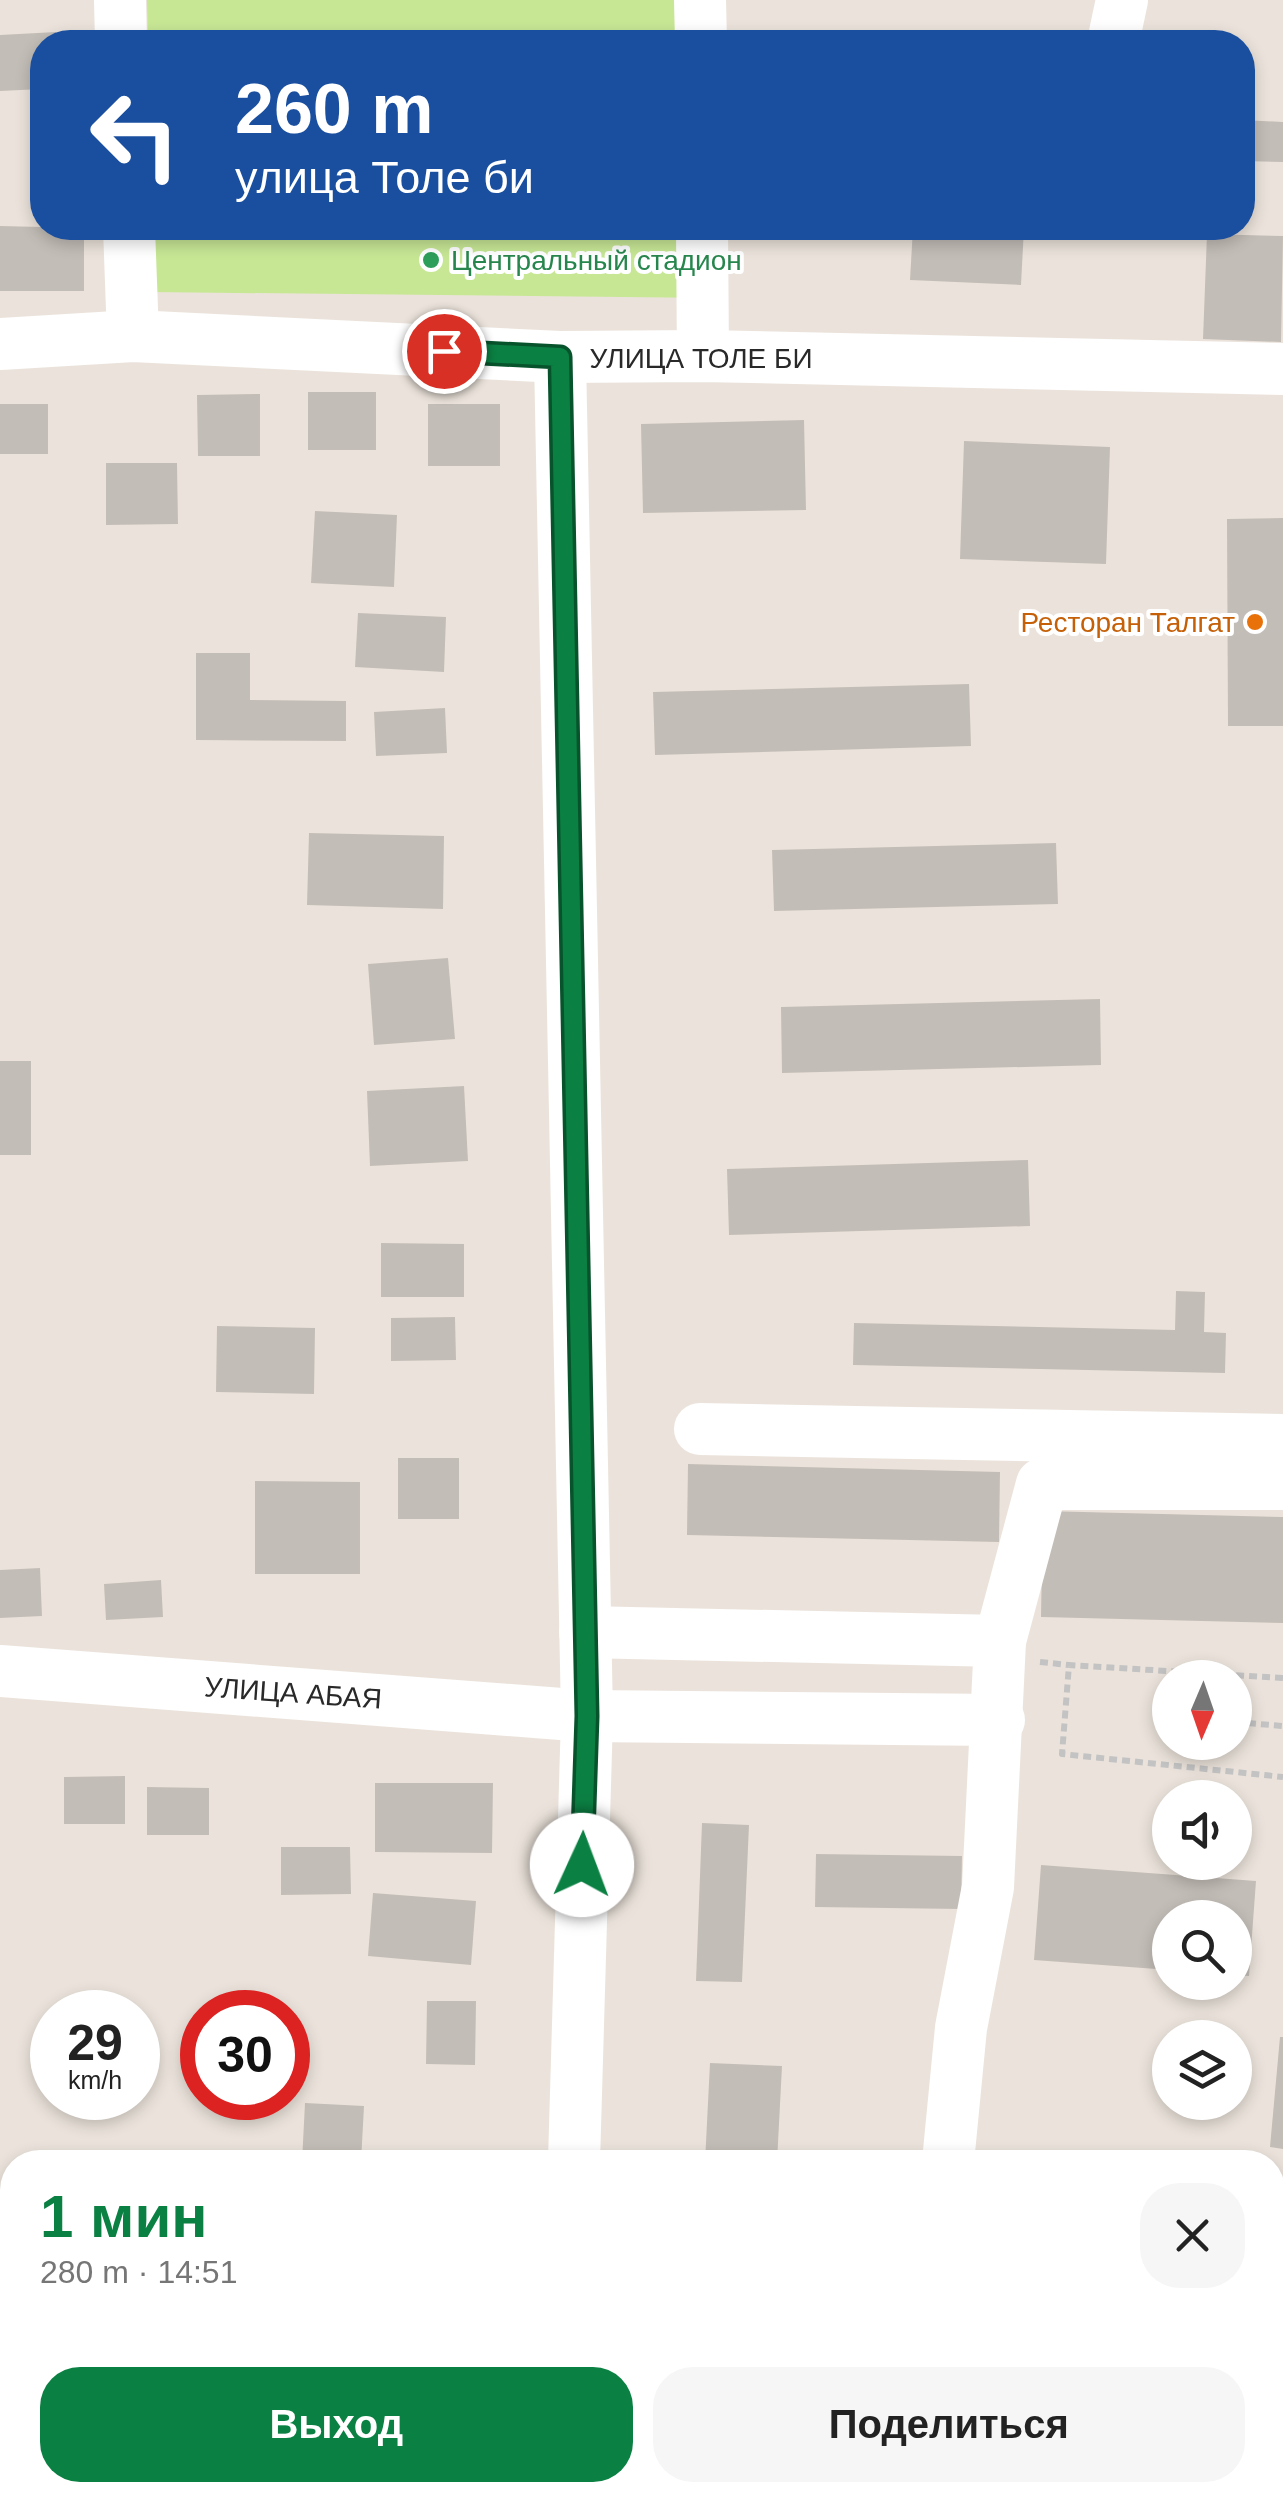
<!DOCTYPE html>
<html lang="ru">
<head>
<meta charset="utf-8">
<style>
	:root { --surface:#fff; --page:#f6f6f6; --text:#222; --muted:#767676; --accent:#0b8043 }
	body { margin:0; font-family:Arial,sans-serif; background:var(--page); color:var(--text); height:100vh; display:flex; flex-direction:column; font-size:38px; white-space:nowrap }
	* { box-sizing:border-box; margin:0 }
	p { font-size:32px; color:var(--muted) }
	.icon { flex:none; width:55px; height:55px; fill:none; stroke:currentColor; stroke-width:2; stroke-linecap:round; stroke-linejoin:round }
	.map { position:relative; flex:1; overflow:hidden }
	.side { position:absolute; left:0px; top:2150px; width:1285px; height:352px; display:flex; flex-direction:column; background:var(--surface); border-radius:40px 40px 0 0; box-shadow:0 5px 15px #0003 }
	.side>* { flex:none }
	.top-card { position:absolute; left:30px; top:30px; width:1225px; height:210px; border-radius:40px; box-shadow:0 5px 15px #0003; background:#1a4fa0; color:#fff; overflow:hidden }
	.needle { width:65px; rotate:182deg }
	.controls { position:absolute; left:1152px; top:1660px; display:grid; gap:20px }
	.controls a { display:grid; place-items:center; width:100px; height:100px; border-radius:50%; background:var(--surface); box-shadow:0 5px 15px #0003; font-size:50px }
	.speed { position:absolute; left:30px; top:1990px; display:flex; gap:20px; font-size:50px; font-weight:700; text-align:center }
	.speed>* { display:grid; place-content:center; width:130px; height:130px; border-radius:50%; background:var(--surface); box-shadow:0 5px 15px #0003; line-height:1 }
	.speed small { font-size:25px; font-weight:400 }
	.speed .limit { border:15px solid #d22; background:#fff; color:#111 }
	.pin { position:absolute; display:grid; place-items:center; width:85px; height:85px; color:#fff; margin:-42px; border:5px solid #fff; border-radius:50%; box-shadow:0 2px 10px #0007 }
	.me { position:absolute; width:110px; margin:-55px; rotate:2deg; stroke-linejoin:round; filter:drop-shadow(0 0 8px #0008) }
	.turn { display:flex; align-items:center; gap:35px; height:210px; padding:0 40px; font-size:45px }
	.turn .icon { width:130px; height:130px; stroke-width:2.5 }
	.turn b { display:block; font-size:70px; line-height:85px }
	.round { display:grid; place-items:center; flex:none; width:105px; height:105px; border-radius:40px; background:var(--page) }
	.summary { display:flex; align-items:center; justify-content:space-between; height:170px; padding:0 40px }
	h1 { font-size:60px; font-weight:600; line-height:75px; color:var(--accent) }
	.action { display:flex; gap:20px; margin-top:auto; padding:20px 40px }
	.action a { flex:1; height:115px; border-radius:40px; background:var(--accent); color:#fff; font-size:40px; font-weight:600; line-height:115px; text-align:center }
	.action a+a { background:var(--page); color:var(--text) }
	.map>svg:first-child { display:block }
	.pitch { fill:#c7e795 }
	.building { fill:#c3bdb7 }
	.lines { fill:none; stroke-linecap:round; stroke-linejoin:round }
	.path { stroke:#c3c3c3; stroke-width:6; stroke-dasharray:8 5; stroke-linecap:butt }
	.minor { stroke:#fff; stroke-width:52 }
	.route-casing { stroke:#07532c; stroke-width:25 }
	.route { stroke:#0b8043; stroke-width:18 }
	.leisure-dot { fill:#2e9e5b; stroke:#fff; stroke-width:4 }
	.food-dot { fill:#e8710a; stroke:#fff; stroke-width:4 }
	.labels { text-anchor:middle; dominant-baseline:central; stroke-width:8; stroke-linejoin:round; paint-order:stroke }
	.leisure-label { font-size:28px; fill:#27864d; stroke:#fff; text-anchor:start }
	.street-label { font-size:28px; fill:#292929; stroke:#fff }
	.food-label { font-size:28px; fill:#c56008; stroke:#fff; text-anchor:end }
</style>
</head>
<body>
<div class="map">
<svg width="1283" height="2501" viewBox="0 0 1283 2501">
	<rect width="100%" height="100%" fill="#ebe3db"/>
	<g class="pitch">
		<polygon points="147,0 717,0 717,42 148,42"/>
		<polygon points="149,228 714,228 713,298 149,292"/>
	</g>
	<g class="building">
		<polygon points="56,32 56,42 42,42 42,89 0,91 0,35"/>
		<polygon points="1242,120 1283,122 1283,162 1242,161"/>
		<polygon points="0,226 84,228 84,291 0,291"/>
		<polygon points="913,228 1024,228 1021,285 910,280"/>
		<polygon points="1207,234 1283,236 1281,342 1203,339"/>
		<rect x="308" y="392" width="68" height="58"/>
		<polygon points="260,394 260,456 198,456 197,395"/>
		<rect x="0" y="404" width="48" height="50"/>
		<rect x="428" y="404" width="72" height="62"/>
		<polygon points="804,420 806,510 643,513 641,424"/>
		<polygon points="964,441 1110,447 1106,564 960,559"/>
		<polygon points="106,463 177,463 178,524 106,525"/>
		<polygon points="315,511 397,515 394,587 311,583"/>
		<polygon points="1283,518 1283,726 1228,726 1227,519"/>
		<polygon points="358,613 446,617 444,672 355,667"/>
		<polygon points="196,653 250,653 250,700 346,701 346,741 196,740"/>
		<polygon points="969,684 971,746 655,755 653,692"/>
		<polygon points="445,708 447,753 376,756 374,712"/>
		<polygon points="309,833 444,836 443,909 307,905"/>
		<polygon points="1056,843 1058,904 774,911 772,850"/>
		<polygon points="448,958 455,1039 374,1045 368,964"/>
		<polygon points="1100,999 1101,1065 782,1073 781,1007"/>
		<rect x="0" y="1061" width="31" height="94"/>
		<polygon points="464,1086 468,1161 370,1166 367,1091"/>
		<polygon points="1028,1160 1030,1226 729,1235 727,1169"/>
		<polygon points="381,1243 464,1244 464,1297 381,1297"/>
		<polygon points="1176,1291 1205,1292 1204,1332 1226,1333 1225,1373 853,1365 854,1323 1175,1330"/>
		<polygon points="455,1317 456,1360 391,1361 391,1318"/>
		<polygon points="217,1326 315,1328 314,1394 216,1392"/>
		<rect x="398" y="1458" width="61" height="61"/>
		<polygon points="688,1464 1000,1472 999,1542 687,1535"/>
		<polygon points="255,1481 360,1482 360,1574 255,1574"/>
		<polygon points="1043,1511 1283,1517 1283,1623 1041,1617"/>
		<polygon points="40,1568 42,1616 0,1618 0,1570"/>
		<polygon points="161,1580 163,1617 106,1620 104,1584"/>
		<polygon points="125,1776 125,1824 64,1824 64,1777"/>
		<polygon points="375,1783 493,1783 492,1853 375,1852"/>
		<polygon points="147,1787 209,1788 209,1835 147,1835"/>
		<polygon points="702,1823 749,1825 742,1982 696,1981"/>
		<polygon points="281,1847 350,1847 351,1894 281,1895"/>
		<polygon points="816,1854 962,1856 961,1909 815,1907"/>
		<polygon points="1041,1865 1256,1881 1249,1976 1235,1975 1235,1918 1170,1918 1170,1970 1034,1960"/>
		<polygon points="373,1893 476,1901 471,1965 368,1956"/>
		<polygon points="427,2001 476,2001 475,2065 426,2064"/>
		<polygon points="1280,2037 1283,2037 1283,2149 1270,2147"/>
		<polygon points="710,2063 782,2066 777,2162 705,2162"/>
		<polygon points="305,2103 364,2106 361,2162 302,2162"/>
		<polygon points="1272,2240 1283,2241 1283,2317 1272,2316"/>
		<polygon points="808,2490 895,2490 895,2501 807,2501"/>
		<polygon points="1008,2490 1091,2490 1090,2501 1008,2498"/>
		<polygon points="386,2492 462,2496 462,2501 386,2501"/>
	</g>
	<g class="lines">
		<g class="path">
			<polyline points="1040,1662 1069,1665"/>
			<polyline points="1283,1678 1069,1665 1062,1754 1283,1777"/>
			<polyline points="1235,1722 1283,1726"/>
		</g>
		<g class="minor">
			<polyline points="120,0 121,42"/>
			<polyline points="700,0 701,42"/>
			<polyline points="1115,33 1122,0"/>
			<polyline points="129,228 133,336"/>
			<polyline points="702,228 703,356"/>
			<polyline points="0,344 133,336 560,357 703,356 1283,369"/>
			<polyline points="560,357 587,1716 574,2162"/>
			<polyline points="700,1429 1283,1440"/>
			<polyline points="585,1632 1000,1641"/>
			<polyline points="0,1671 587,1716 999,1720"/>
			<polyline points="948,2162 961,2028 988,1887 1000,1641 1042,1484 1283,1484"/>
			<polyline points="564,2501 564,2490"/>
		</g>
	</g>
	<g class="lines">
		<defs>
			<polyline id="route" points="444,351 560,357 587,1716 582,1865"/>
		</defs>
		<use href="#route" class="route-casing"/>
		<use href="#route" class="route"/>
	</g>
	<circle class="leisure-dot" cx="431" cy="260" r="10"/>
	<circle class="food-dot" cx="1255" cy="622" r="10"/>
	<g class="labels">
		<g class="leisure-label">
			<text x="451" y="260">Центральный стадион</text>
		</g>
		<g class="street-label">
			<text x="701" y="358">УЛИЦА ТОЛЕ БИ</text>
			<text transform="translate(293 1693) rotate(4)">УЛИЦА АБАЯ</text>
		</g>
		<g class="food-label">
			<text x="1235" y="622">Ресторан Талгат</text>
		</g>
	</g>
</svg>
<div class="controls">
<a><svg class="needle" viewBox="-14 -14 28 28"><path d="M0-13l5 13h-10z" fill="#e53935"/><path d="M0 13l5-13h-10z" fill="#767676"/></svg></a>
<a><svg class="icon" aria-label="sound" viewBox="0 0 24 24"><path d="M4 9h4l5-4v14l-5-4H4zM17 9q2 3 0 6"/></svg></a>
<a><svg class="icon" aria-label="search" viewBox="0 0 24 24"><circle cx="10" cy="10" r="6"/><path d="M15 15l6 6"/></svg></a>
<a><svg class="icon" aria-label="layers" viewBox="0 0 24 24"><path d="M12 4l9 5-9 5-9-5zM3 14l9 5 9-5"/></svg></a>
</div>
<div class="speed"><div>29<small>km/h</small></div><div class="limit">30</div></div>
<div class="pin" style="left:444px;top:351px;background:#d93025"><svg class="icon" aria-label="arrive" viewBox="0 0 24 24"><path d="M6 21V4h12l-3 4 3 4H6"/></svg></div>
<svg class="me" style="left:582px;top:1865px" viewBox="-20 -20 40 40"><circle r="19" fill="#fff"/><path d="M0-13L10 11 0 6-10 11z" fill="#0b8043"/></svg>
<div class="top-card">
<div class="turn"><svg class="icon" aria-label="left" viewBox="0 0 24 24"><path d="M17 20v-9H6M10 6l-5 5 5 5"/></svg><div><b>260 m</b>улица Толе би</div></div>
</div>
<section class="side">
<div class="summary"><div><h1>1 мин</h1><p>280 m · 14:51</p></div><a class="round"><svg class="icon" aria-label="close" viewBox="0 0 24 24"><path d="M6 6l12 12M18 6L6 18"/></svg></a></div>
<div class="action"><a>Выход</a><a>Поделиться</a></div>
</section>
</div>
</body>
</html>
